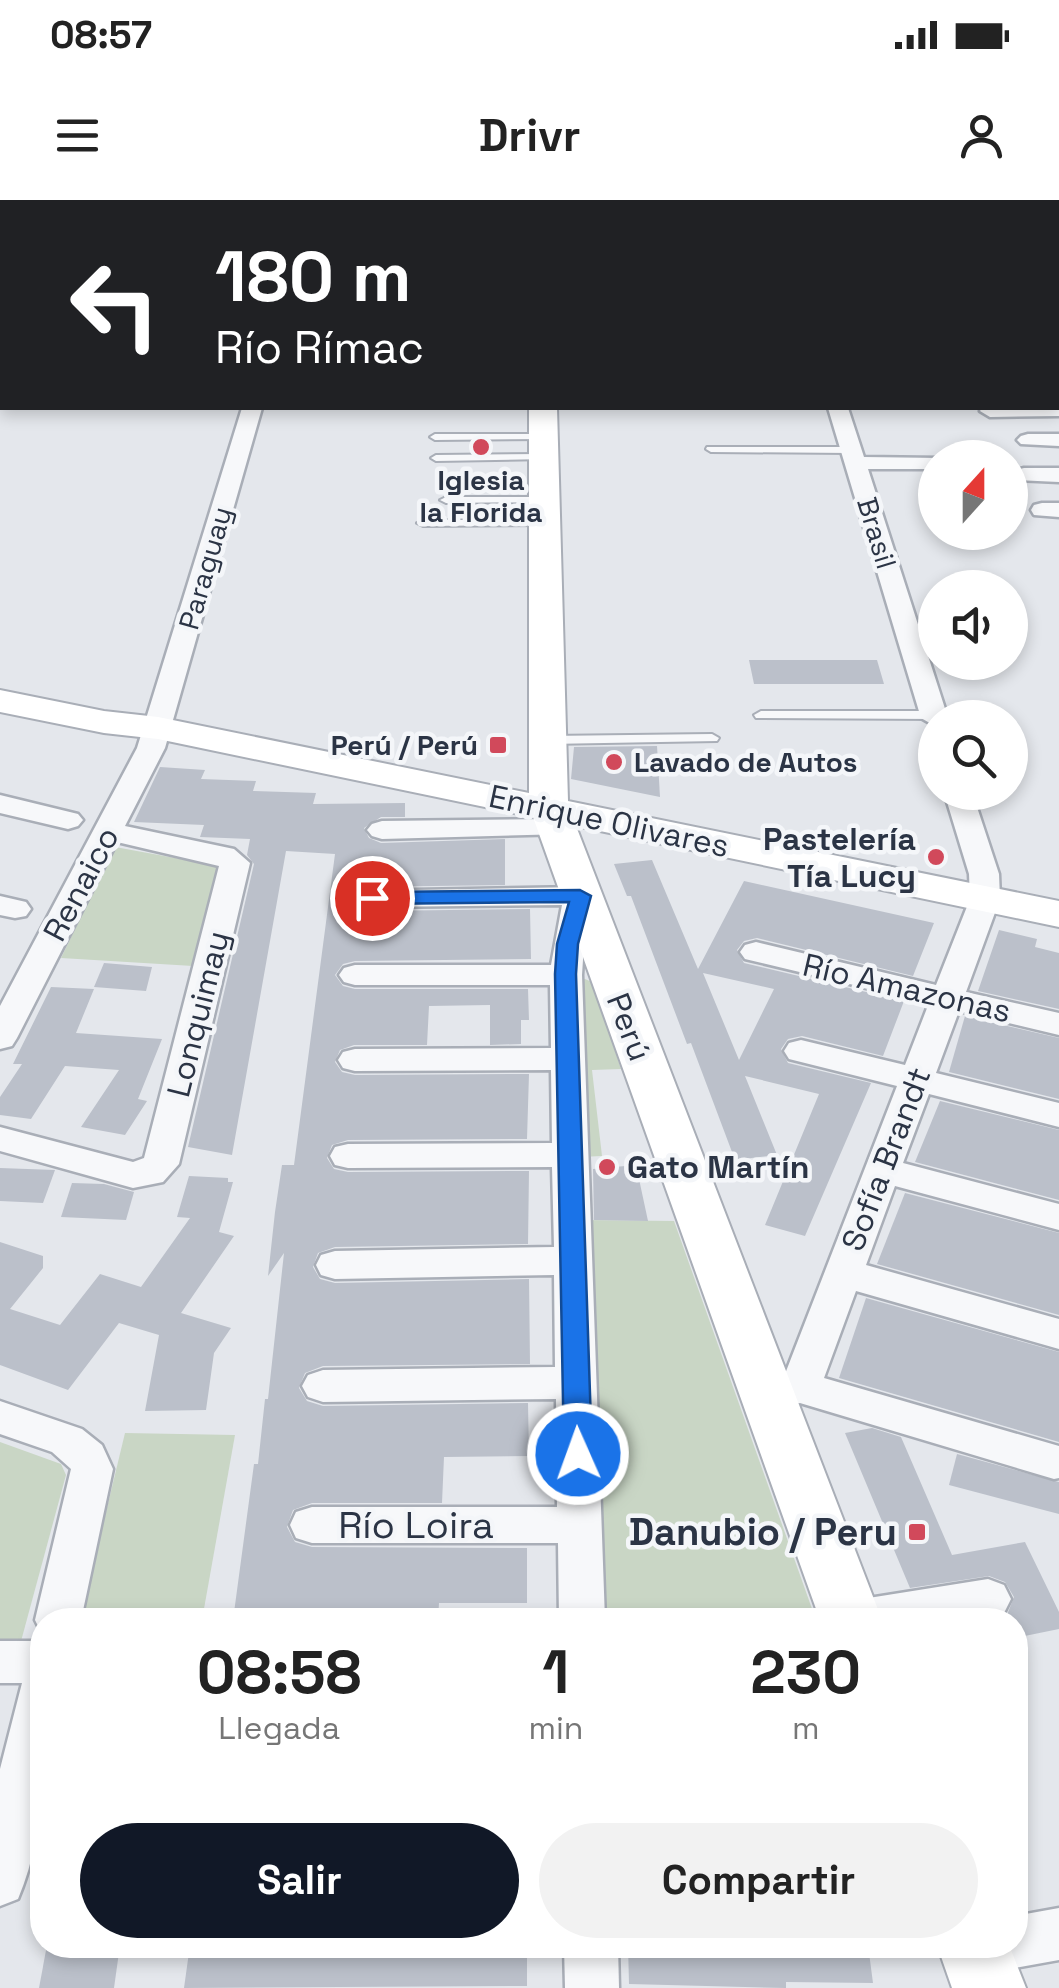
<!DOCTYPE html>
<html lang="es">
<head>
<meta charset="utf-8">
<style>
	:root { --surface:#fff; --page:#f2f2f2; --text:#222; --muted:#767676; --accent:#111827 }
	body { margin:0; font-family:"Space Grotesk",sans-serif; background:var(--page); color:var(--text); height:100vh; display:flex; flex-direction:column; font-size:38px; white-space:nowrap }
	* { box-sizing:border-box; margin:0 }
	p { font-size:32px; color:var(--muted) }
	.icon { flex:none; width:55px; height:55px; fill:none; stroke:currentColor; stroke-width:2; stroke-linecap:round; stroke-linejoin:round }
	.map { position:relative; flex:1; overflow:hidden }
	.sheet { position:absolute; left:30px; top:1408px; width:998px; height:350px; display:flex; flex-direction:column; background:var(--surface); border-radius:40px; box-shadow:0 5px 15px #0003 }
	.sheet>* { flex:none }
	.hud { position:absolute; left:0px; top:0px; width:1060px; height:210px; box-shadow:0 5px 15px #0003; background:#202124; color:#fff; overflow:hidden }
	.needle { width:65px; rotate:21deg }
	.buttons { position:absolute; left:918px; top:240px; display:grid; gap:20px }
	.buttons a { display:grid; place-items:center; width:110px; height:110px; border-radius:50%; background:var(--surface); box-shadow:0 5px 15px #0003; font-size:50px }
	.pin { position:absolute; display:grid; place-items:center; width:85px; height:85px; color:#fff; margin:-42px; border:5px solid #fff; border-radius:50%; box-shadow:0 2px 10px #0007 }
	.me { position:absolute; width:110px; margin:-55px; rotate:358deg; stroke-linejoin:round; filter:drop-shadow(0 0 8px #0008) }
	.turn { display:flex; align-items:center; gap:35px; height:210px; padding:0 50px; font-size:45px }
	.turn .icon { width:130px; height:130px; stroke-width:2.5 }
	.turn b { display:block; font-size:70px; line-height:85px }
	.eta { display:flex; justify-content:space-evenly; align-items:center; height:170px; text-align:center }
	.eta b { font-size:60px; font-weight:700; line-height:70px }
	.action { display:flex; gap:20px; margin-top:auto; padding:20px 50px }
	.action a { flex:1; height:115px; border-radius:60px; background:var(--accent); color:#fff; font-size:40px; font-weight:700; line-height:115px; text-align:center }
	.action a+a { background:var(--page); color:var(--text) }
	.status { display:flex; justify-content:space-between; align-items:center; height:70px; padding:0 50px; background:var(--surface); direction:ltr }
	.status svg { height:28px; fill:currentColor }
	header { display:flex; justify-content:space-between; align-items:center; height:130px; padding:0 50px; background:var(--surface); font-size:45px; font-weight:700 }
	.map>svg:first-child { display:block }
	.green { fill:#c9d6c5 }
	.building { fill:#bbc0ca; fill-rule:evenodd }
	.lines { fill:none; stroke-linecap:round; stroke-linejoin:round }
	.lane-casing { stroke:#a9aeb7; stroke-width:4 }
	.street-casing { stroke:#a9aeb7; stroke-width:5 }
	.secondary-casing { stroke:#a9aeb7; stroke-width:4 }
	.lane { fill:#f7f8fa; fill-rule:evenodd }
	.street { fill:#f7f8fa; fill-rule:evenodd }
	.secondary { fill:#fff; fill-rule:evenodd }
	.route { fill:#1a73e8; stroke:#114b97; stroke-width:2.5 }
	.poi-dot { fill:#d1495b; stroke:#f4f6f9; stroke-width:4 }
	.labels { text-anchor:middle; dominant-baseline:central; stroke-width:9; stroke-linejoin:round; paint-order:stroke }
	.far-poi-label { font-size:28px; font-weight:bold; fill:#2b3445; stroke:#f4f6f9 }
	.far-street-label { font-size:28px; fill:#2b3445; stroke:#f4f6f9 }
	.street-label { font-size:32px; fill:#2b3445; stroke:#f4f6f9 }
	.poi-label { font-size:32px; font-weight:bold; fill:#2b3445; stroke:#f4f6f9; text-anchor:end }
	.near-street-label { font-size:38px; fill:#2b3445; stroke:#f4f6f9 }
	.near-poi-label { font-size:38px; font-weight:bold; fill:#2b3445; stroke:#f4f6f9; text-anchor:end }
</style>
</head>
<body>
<div class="status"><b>08:57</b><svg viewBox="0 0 49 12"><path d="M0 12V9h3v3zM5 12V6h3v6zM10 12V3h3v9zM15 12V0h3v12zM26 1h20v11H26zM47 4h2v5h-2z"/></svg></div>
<header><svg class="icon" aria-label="menu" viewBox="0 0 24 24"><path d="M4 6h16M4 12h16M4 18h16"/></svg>Drivr<svg class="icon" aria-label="person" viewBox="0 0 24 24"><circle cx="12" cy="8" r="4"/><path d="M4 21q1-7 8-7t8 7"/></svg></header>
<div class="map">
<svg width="1059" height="1788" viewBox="0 0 1059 1788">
	<rect width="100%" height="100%" fill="#e4e7ec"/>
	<g class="green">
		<polygon points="115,647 219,666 193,766 61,758"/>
		<polygon points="585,779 592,782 621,869 592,870 602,956 580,957 580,780"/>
		<polygon points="582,1020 674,1021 816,1420 601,1420"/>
		<polygon points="125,1233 235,1235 202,1420 80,1420"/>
		<polygon points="0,1242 61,1264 66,1275 20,1445 0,1445"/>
	</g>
	<g class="building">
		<polygon points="749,460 877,460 884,484 754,484"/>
		<polygon points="657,546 660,597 571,579 574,547"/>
		<polygon points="160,567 205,570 201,579 256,581 253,591 316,593 313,604 405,603 405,617 381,617 364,628 369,638 381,643 505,639 505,685 361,687 354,700 360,709 372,711 530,709 531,759 355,761 343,764 335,775 343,786 355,789 528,789 529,820 521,820 521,844 490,845 490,805 429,806 427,845 354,845 340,850 335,862 342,872 355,875 529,874 527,939 348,940 332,945 327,958 334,969 348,972 529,971 528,1044 335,1047 318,1053 313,1067 320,1079 335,1083 529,1079 530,1164 323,1166 305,1173 299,1188 307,1201 323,1206 528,1203 529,1256 444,1257 442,1303 312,1303 293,1310 287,1327 295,1342 312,1347 527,1348 527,1403 439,1403 438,1420 233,1420 254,1264 258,1264 265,1199 268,1199 284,1053 268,1076 275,1012 282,965 294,965 335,654 286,651 232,955 188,947 254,664 247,655 250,639 200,637 204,625 134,622"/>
		<path d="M652,660L698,769L744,681L934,723L913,776L757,738L744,741L737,750L744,763L904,801L883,856L802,836L788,839L781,849L788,863L871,883L805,1036L765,1025L819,894L745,876L777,955L735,960L691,843L687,844L631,696H627L614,664ZM703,773L774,789L739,860Z"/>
		<polygon points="999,730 1037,739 1035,747 1059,753 1059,809 978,791"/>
		<polygon points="104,763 152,767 146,791 94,787"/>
		<polygon points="51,787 94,789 76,833 162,839 138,899 147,901 125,935 81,927 119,870 65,866 31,919 0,915 0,897 22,864 13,864"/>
		<polygon points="965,816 1059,838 1059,899 949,872"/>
		<polygon points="940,901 1059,930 1059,1000 915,962"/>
		<polygon points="636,965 648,1021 594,1020 593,969"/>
		<polygon points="0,968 55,970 43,1003 0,1001"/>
		<polygon points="189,976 228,978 228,982 233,982 219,1032 234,1036 181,1113 231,1128 214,1153 206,1210 145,1211 159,1135 119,1123 68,1190 0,1165 0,1042 43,1056 43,1068 10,1109 60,1125 100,1074 141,1087 190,1018 177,1017"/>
		<polygon points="72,983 104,984 134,992 126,1020 61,1017"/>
		<polygon points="905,993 1059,1033 1059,1115 877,1064"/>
		<polygon points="866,1098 1059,1152 1059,1242 839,1178"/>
		<polygon points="872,1228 901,1237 952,1355 1025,1342 1059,1412 1059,1429 1015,1438 1015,1420 996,1420 1007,1415 1014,1397 1005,1382 989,1376 910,1388 845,1233"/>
		<polygon points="957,1254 1059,1282 1059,1314 949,1285"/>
		<polygon points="47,1745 120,1745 114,1788 39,1788"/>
		<polygon points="190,1745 527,1745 527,1786 184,1788"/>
		<polygon points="628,1745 868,1745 873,1783 786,1782 786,1788 629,1784"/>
	</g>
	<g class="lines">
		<defs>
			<g id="lane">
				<polygon points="616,0 625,0 626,2 618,2"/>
				<polygon points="544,234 549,237 548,239 435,240 430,237 435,234"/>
				<polygon points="707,247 851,247 856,250 851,253 711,252 706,249"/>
				<polygon points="543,254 548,257 547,259 436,261 431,258 436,255"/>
				<polygon points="544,297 550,300 548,302 446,303 440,300 446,297"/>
				<polygon points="544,320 550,323 548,325 423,326 417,323 423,320"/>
				<polygon points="761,511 934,511 941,515 934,519 756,518 754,515"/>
				<polygon points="712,534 719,538 717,541 548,544 541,540 548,536"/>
			</g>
			<g id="street">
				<polygon points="765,0 781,0 782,2 766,2"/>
				<polygon points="2,128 2,143 0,144 0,129"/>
				<polygon points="1059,204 1059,216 990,217 980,211 982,208 1058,208"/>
				<polygon points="242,208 262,208 165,548 125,626 234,649 250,663 179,964 163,982 133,988 0,951 0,927 133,962 144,958 219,666 117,642 17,838 12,846 0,849 0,806 137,548"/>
				<polygon points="828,208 848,208 864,257 939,258 935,258 935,269 868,269 948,518 935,518 935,526 921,518"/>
				<polygon points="1028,234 1059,234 1059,246 1021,244 1017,240 1021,236"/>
				<polygon points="1024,268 1059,268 1059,282 1016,280 1013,275 1016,270"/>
				<polygon points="1042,303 1059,303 1059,317 1034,315 1031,310 1034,305"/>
				<polygon points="944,592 972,592 999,674 1000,699 966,792 1059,813 1059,835 959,811 936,873 1059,903 1059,927 929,894 903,963 1059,1004 1059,1030 895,986 866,1065 1059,1119 1059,1149 856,1091 824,1178 1059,1246 1059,1278 1054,1279 800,1203 766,1209 751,1204 745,1193 751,1182 785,1174 897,886 789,859 784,851 789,843 801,840 905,865 929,803 745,759 740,752 745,745 756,742 936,785 970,699 969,674"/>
				<polygon points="0,595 78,614 83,620 78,626 68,629 0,613"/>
				<polygon points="556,619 566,622 571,628 566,634 382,639 372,636 367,630 372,624 382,621"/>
				<polygon points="580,687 591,689 595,696 584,744 582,775 605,1420 559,1420 558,1343 312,1343 296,1338 290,1325 296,1312 312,1307 557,1307 556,1199 323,1202 308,1197 302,1186 308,1175 323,1170 555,1167 554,1075 335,1079 321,1075 316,1065 321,1055 335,1051 554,1047 552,967 348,968 335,965 330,956 335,947 348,944 552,943 551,870 355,871 343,868 338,860 343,852 355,849 551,848 550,785 355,785 344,782 339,775 344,768 355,765 551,765 562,705 372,707 361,705 357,698 361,691"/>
				<polygon points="0,696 26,702 31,709 26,716 15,718 0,715"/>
				<polygon points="0,1201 82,1229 102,1245 113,1269 81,1420 42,1420 42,1434 35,1420 71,1269 52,1252 0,1234"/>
				<polygon points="988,1379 1004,1385 1011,1399 1004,1413 988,1419 833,1420 840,1406 856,1400"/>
				<path d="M0,1441H42C42,1526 52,1619 18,1699L0,1706V1569L22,1483H0Z"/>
				<polygon points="1059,1708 1059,1760 1015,1768 996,1761 990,1745 1015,1745 1015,1716"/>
				<polygon points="564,1745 618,1745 619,1788 565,1788"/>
			</g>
			<g id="secondary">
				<polygon points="143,0 182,0 183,2 145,2"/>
				<rect x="533" y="0" width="22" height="2"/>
				<polygon points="993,0 1015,0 1016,2 994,2"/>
				<rect x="1058" y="81" width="1" height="16"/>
				<rect x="1058" y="119" width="1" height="16"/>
				<polygon points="529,208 557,208 568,601 1059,701 1059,727 576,626 882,1420 820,1420 533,617 158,539 104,533 0,512 0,490 104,511 158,517 529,593"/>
				<polygon points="937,1745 1009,1745 1026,1788 952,1788"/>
			</g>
		</defs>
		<use href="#lane" class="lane-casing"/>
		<use href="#street" class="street-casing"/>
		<use href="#secondary" class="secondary-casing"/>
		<use href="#lane" class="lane"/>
		<use href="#street" class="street"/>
		<use href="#secondary" class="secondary"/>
	</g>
	<polygon class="route" points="580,690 591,696 578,744 576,774 592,1254 588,1262 578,1265 568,1262 564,1254 555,774 557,744 569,702 372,704 362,698 372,692"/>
	<g class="poi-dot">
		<circle cx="481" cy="247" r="10"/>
		<rect x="488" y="535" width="20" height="20" rx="5"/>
		<circle cx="614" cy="562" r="10"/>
		<circle cx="936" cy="657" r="10"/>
		<circle cx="607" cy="967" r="10"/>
		<rect x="907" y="1322" width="20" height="20" rx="5"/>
	</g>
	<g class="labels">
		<g class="far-poi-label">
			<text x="481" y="280">Iglesia<tspan x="481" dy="32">la Florida</tspan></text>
			<text x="478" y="545" text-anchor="end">Perú / Perú</text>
			<text x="634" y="562" text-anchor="start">Lavado de Autos</text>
		</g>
		<g class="far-street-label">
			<text transform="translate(877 333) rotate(73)">Brasil</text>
			<text transform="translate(205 368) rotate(-74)">Paraguay</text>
		</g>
		<g class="street-label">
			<text transform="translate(609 621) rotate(12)">Enrique Olivares</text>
			<text transform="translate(81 684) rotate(-62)">Renaico</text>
			<text transform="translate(907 788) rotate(13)">Río Amazonas</text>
			<text transform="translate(198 814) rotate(-76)">Lonquimay</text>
			<text transform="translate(629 827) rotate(69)">Perú</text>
			<text transform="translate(886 959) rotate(-69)">Sofía Brandt</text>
		</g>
		<g class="poi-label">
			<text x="916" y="639">Pastelería<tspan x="916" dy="37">Tía Lucy</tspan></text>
			<text x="627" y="967" text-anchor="start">Gato Martín</text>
		</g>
		<g class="near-street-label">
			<text x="416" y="1325">Río Loira</text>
		</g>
		<g class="near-poi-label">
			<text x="897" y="1332">Danubio / Peru</text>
		</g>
	</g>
</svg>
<div class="buttons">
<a><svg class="needle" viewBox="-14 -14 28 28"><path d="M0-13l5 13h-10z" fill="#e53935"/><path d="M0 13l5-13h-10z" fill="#767676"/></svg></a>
<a><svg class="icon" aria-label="sound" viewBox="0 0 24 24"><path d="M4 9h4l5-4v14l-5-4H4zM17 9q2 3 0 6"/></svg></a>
<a><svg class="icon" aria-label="search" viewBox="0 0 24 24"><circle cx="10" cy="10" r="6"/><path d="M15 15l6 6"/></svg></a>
</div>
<div class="pin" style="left:372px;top:698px;background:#d93025"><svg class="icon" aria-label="arrive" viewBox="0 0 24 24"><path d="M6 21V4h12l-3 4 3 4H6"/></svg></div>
<svg class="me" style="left:578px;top:1254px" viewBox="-20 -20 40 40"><circle r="17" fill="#1a73e8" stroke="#fff" stroke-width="3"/><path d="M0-11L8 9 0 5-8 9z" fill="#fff"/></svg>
<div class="hud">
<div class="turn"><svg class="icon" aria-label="left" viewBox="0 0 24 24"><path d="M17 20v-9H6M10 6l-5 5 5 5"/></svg><div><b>180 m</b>Río Rímac</div></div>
</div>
<section class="sheet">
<div class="eta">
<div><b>08:58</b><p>Llegada</p></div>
<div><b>1</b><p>min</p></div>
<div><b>230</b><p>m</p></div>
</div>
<div class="action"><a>Salir</a><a>Compartir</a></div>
</section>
</div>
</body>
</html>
